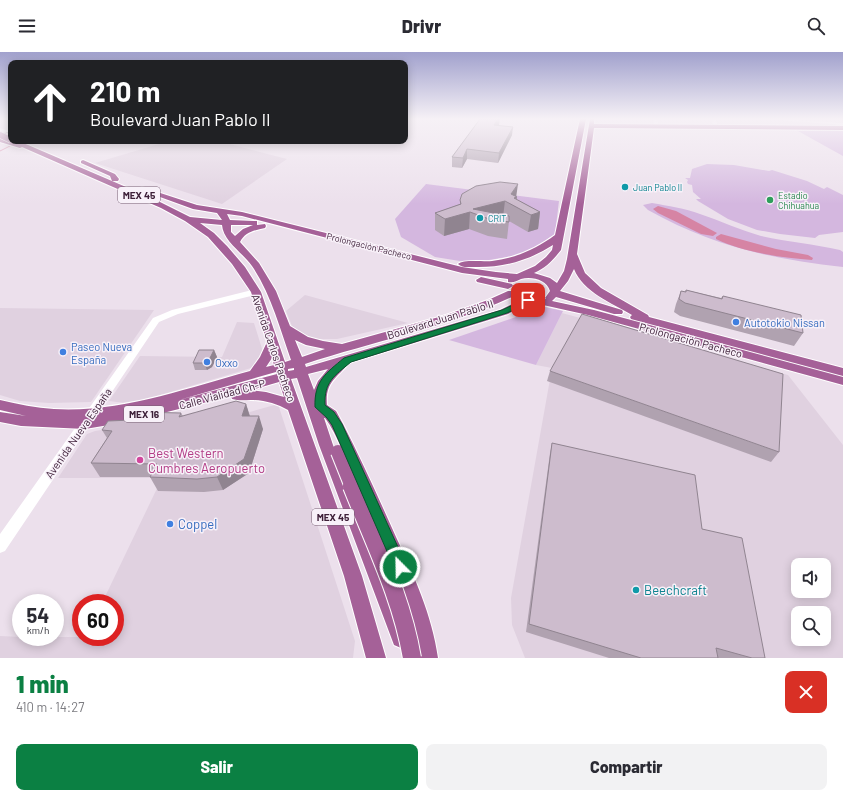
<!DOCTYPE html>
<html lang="es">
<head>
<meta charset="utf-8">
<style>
	:root { --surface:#fff; --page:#f2f2f3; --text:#2b2b33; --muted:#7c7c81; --accent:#0b8043 }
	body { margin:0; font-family:Barlow,sans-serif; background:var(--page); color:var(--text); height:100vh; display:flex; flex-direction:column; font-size:15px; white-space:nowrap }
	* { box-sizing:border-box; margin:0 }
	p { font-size:13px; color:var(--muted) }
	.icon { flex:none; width:22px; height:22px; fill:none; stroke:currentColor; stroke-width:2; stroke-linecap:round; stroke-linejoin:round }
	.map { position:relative; height:606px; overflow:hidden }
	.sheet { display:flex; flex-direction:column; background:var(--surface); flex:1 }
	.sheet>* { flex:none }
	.banner { position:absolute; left:8px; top:8px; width:400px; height:84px; border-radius:8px; box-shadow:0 2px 10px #0003; background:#202124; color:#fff; overflow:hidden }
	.controls { position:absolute; left:791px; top:506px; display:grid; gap:8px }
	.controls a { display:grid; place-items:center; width:40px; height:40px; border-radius:8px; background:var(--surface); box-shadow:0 2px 10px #0003; font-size:20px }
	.speed { position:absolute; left:12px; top:542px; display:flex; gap:8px; font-size:20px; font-weight:700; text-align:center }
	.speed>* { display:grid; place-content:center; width:52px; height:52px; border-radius:50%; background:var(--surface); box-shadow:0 2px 10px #0003; line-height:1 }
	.speed small { font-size:10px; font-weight:400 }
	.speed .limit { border:6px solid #d22; background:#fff; color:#111 }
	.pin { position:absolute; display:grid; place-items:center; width:34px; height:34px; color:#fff; margin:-17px; border-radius:8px; box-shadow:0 2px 6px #0006 }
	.me { position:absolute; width:44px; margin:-22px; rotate:337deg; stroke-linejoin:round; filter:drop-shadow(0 0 3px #0008) }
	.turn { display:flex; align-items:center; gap:14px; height:84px; padding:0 16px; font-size:18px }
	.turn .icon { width:52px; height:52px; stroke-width:2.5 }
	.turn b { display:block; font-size:28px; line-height:34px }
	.round { display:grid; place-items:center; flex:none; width:42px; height:42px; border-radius:8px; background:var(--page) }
	.summary { display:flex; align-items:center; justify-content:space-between; height:68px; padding:0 16px }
	h1 { font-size:24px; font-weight:800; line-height:30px; color:var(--accent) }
	.button { display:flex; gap:8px; margin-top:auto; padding:8px 16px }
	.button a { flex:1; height:46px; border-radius:8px; background:var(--accent); color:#fff; font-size:16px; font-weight:800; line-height:46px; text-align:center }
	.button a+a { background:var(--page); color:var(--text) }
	header { display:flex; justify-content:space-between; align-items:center; height:52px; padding:0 16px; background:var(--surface); font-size:18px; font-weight:800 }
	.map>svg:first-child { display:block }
	.built { fill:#e0d1e0; fill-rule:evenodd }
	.green { fill:#d4b7df }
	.water { fill:#d684a4 }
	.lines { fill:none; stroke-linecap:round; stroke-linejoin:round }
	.stream { stroke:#d684a4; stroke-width:1 }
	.major-casing { stroke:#fff; stroke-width:2 }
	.minor { fill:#fff; fill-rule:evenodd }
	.major { fill:#a56198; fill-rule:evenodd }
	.rail-casing { stroke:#7a5a74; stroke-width:2 }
	.rail { stroke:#f8f1f9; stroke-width:1; stroke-dasharray:3; stroke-linecap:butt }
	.major-bridge-far2-casing { stroke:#fff; stroke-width:7; stroke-linecap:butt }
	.major-bridge-far1-casing { stroke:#fff; stroke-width:16; stroke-linecap:butt }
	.major-bridge-casing { stroke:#fff; stroke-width:20; stroke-linecap:butt }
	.major-bridge-far2 { stroke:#a56198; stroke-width:6 }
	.major-bridge-far1 { stroke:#a56198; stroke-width:14 }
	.major-bridge { stroke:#a56198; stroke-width:18 }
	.wall { fill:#b0a2b0 }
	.shaded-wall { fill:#908490 }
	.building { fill:#cdbccd; stroke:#908490 }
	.route { fill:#0b8043; stroke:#07532c }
	.culture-dot { fill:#0f9aa8; stroke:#f8f1f9; stroke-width:1.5 }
	.leisure-dot { fill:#2e9e5b; stroke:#f8f1f9; stroke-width:1.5 }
	.shop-dot { fill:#3f7fe0; stroke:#f8f1f9; stroke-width:1.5 }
	.hotel-dot { fill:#d1479c; stroke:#f8f1f9; stroke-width:1.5 }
	.labels { text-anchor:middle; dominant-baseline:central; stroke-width:3; stroke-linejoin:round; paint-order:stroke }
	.far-culture-label { font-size:9px; fill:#0d838f; stroke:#f8f1f9; text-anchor:start }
	.far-leisure-label { font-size:9px; fill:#27864d; stroke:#f8f1f9; text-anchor:start }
	.far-street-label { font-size:9px; fill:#3e2039; stroke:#f8f1f9 }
	.shield { fill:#f8f1f9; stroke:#765f73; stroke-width:1 }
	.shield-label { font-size:10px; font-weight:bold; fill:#3e2039 }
	.street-label { font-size:11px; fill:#3e2039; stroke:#f8f1f9 }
	.shop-label { font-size:11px; fill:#366cbe; stroke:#f8f1f9; text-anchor:start }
	.near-hotel-label { font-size:13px; fill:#b23c85; stroke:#f8f1f9; text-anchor:start }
	.near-shop-label { font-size:13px; fill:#366cbe; stroke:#f8f1f9; text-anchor:start }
	.near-culture-label { font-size:13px; fill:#0d838f; stroke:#f8f1f9; text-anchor:start }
</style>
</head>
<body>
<header><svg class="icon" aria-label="menu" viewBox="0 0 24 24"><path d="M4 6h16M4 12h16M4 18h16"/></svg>Drivr<svg class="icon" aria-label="search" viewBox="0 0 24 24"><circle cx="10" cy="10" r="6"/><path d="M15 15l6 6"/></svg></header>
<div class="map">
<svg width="843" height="606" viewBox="0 0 843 606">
	<rect width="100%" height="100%" fill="#ece0ec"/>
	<g class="built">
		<polygon points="169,89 218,89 287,107 222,152 95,111"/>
		<polygon points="305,243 349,255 408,271 337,287 315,287 304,282 292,274 286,259"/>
		<polygon points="0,256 154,258 91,350 49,351 20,349 0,343"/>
		<path d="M562,261L788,323L843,393V606H525L512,573L511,546L552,316L536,313ZM798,513H824V539H798ZM798,561H824V587H798Z"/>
		<polygon points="237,270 254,271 263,300 262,305 251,316 157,344 125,351 109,349 140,304 222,305"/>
		<polygon points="278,352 355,589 353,606 0,606 0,584 21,585 115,585 115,551 102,551 162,426 58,426 87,382 95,379 168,367 194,360 186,378"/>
	</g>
	<g class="green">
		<polygon points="843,78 843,104 798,79"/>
		<polygon points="707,112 734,113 769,119 772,118 807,129 824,137 827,135 843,143 843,180 819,183 815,186 780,182 757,178 728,167 698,149 696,147 701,147 693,140 692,133 688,132 687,130 688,128 685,126 690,126 692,117"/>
		<polygon points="426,132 559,149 555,182 525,202 489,208 466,210 435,205 401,185 395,167"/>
		<path d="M652,151C668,154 685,156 700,162C721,169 740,178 761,184C787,190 814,192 840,198L843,200V215C771,207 712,194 648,158L643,153Z"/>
		<polygon points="545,255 563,259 536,313 449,288"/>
	</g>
	<g class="water">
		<polygon points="658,154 676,159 717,181 713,184 701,182 658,161 653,157"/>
		<path d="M721,182L776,197L808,203L813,206L812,208C782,206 743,200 716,187V185Z"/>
	</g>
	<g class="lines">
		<polyline class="stream" points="0,99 12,93"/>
		<defs>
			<g id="major">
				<path d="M580,67H586L561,198C553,208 546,216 534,221L550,226L557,231L564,219L567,207L590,67H594V72L843,74V78L594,76L577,202L585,221L601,236L648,263L649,265L843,316V324L631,267L630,265L632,263C612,251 583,240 574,217L568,229L560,239L622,258L623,260L622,262H614L556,245L552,249L594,258L843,325V333L588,263L534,251L533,249L534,247H546L545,246L550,239C547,228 532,224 521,227C516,229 514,231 508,230V227L462,221L242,164L227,162L230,168L254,169H257V173L265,172L266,174L265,176C255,178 245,180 240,190L259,211L276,239L290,274L308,285L323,289L342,292L446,263L488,248L508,239H516L517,241L516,243C449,275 375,289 305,312L306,315L500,258L524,246L528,245L533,248L508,262L349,311C336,327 325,330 327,353L336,359L343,372C362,409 379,447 396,485C414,524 432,563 438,606H418C411,545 380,485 355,429C346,409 338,383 325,366H324L333,393L411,586L408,593L401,596L394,593L319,393L297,326L291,327L362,524L386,606H366L344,524L288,358C277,352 265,348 251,348C245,348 239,349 232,347L231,344L127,370L85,377L21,374L0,370V360L26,364L0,358V348C18,352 36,356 54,357C120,361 187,336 250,319L260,305L267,290L251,240L232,212L208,185L185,169L161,156L22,95L20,96L0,90V86L18,89L28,93L154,147L190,165L222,168L217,161L193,157L138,137L142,135L197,153L242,160L462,215L496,220L517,222L535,214L546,205L552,198L553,193C528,209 502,216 473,215C467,215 462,216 458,212C463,207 484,210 492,209C516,206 536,197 555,183ZM200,171L222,173C223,189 243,201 252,214C271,242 280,277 291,308L285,310L261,240L245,215L227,194L214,181ZM231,173H253L243,177L235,184L231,180ZM295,288L306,293L325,297L302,305ZM272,306L274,313L266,315ZM294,316V318L288,319V317ZM328,317L318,329L314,338L308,322ZM276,320L277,322L179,348ZM279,330L284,345L266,340L251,338Z"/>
				<polygon points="83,108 115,122 119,127 118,129 112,129 110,124 81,111 81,109"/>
				<polygon points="481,225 512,232 513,234 508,237 477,230 476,228"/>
			</g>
		</defs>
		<use href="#major" class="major-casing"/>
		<g class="minor">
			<polygon points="653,67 657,67 659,76 655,75"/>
			<polygon points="711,67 715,67 719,76 715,76"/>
			<polygon points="777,67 843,71 843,73 779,68"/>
			<polygon points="0,76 9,79 9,80 7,81 0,79"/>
			<polygon points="256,237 259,238 260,240 259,242 178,262 159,270 5,499 0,501 0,482 153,266 172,258"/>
		</g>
		<use href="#major" class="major"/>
		<defs>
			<polyline id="rail" points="0,84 11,80"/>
		</defs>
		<use href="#rail" class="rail-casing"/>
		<use href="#rail" class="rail"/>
		<defs>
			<polyline id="major-bridge-far2" points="0,83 11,88"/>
			<polyline id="major-bridge-far1" points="338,400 352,435"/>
			<path id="major-bridge" d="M352,434C374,490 402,546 412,606"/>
		</defs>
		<use href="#major-bridge-far2" class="major-bridge-far2-casing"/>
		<use href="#major-bridge-far1" class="major-bridge-far1-casing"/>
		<use href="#major-bridge" class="major-bridge-casing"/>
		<use href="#major-bridge-far2" class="major-bridge-far2"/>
		<use href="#major-bridge-far1" class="major-bridge-far1"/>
		<use href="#major-bridge" class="major-bridge"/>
	</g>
	<g class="wall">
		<polygon points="499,73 512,83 498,111 467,107 462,116 452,115 452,105"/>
		<polygon points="516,145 517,145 516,147 540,160 538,177 528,180 509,169 507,187 488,184 469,177 444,184 435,178 435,161 460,152 460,148"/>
		<polygon points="686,238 721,246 723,244 803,281 794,294 680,264 674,260 676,252 681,239 685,240"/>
		<polygon points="214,298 217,305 212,315 207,318 195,318 193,311"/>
		<polygon points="550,319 779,400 771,410 547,329"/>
		<polygon points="246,352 250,364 263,377 249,421 223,438 204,440 158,439 150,425 100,425 91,411 107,386 102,378 132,368 181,361 183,364"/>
		<polygon points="552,391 765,606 609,606 526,580 550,401"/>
	</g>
	<g class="shaded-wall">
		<polygon points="498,67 500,67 499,73 494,81 494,73"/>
		<polygon points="513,75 512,83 498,111 499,101"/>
		<polygon points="467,97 467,107 462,116 463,106"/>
		<polygon points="518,132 516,146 517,145 515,155 511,142"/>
		<polygon points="505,149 503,165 473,157"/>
		<polygon points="470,160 469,177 444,184 445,167"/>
		<polygon points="540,160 538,177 528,180 531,163"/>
		<polygon points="214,298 217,305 212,315 207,318 204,311"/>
		<polygon points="246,352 250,365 242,364"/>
		<polygon points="259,364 263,377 249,421 223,438 217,425"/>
	</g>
	<g class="building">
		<polygon points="480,67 498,67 494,73 513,75 499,101 467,97 463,106 452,105"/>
		<polygon points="500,130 518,132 511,142 517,145 514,146 540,160 531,163 505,149 473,157 509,164 509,170 489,167 470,160 445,167 435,161 461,152 460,148 462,142 476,134"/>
		<polygon points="686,238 722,247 723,244 801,263 803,281 685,251 679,247 681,239 686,240"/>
		<polygon points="582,262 783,322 779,400 550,319"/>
		<polygon points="199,298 214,298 209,308 204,311 193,311"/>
		<polygon points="236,349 246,352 242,364 259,364 244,407 217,425 197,427 150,425 157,412 91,411 112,379 102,378 108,369 132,368 137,360 181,361 179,365"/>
		<polygon points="552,391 695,423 702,477 742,486 765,606 752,606 716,596 718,606 641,606 529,572"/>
	</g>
	<linearGradient id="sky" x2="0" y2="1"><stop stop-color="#a1a1cd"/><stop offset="0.44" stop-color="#f6f1f6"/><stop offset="1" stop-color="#f6f1f6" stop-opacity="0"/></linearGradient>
	<rect width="843" height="152" fill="url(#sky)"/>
	<path class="route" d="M528,246L531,247V250L507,261L351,310C334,324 324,330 325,353L334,360L342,372L407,515L405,520L400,522L396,520L332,373L327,366L315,355C314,329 326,321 344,306L502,258Z"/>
	<g class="culture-dot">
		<circle cx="625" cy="135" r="4"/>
		<circle cx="480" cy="166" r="4"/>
		<circle cx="636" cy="538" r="4"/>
	</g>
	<circle class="leisure-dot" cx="770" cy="148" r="4"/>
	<g class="shop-dot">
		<circle cx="736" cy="270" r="4"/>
		<circle cx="63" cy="300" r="4"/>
		<circle cx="207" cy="310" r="4"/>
		<circle cx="170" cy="472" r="4"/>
	</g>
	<circle class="hotel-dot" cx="140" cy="408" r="4"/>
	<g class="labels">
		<g class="far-culture-label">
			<text x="633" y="135">Juan Pablo ll</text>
			<text x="488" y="166">CRIT</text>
		</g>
		<g class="far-leisure-label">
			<text x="778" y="143">Estadio<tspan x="778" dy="10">Chihuahua</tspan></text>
		</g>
		<g class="far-street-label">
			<text transform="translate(369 194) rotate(14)">Prolongación Pacheco</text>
		</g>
		<g class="shield">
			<rect x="118" y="135" width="42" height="16" rx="3"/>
			<rect x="124" y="354" width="40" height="16" rx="3"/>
			<rect x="312" y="457" width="42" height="16" rx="3"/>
		</g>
		<g class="shield-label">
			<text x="139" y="143">MEX 45</text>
			<text x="144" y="362">MEX 16</text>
			<text x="333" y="465">MEX 45</text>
		</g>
		<g class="street-label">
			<text transform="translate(440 267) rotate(-17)">Boulevard Juan Pablo II</text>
			<text transform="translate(691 288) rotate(15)">Prolongación Pacheco</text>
			<text transform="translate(274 296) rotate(71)">Avenida Carlos Pacheco</text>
			<text transform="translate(222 342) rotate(-15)">Calle Vialidad Ch-P</text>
			<text transform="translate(78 381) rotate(-55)">Avenida Nueva España</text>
		</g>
		<g class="shop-label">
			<text x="744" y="270">Autotokio Nissan</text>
			<text x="71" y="294">Paseo Nueva<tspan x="71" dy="13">España</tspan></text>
			<text x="215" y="310">Oxxo</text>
		</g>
		<g class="near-hotel-label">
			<text x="148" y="401">Best Western<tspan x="148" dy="15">Cumbres Aeropuerto</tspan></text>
		</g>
		<g class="near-shop-label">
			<text x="178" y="472">Coppel</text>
		</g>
		<g class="near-culture-label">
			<text x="644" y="538">Beechcraft</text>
		</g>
	</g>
</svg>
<div class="controls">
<a><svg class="icon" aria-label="sound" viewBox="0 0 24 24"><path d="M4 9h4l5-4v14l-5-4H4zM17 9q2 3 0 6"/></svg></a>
<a><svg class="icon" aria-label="search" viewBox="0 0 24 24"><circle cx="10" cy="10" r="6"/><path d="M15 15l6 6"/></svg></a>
</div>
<div class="speed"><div>54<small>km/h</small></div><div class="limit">60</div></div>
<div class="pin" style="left:528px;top:248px;background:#d93025"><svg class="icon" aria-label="arrive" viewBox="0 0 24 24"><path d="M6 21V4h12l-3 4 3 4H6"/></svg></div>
<svg class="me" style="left:400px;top:515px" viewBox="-20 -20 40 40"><circle r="17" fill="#0b8043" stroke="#fff" stroke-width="3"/><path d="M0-11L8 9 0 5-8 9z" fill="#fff"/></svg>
<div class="banner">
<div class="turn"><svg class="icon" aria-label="ahead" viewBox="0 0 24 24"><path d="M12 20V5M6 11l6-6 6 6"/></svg><div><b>210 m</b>Boulevard Juan Pablo II</div></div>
</div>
</div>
<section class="sheet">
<div class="summary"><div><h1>1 min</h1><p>410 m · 14:27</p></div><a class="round" style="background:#d93025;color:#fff"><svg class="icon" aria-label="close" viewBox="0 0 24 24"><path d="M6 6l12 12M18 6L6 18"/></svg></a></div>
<div class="button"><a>Salir</a><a>Compartir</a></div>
</section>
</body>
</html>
